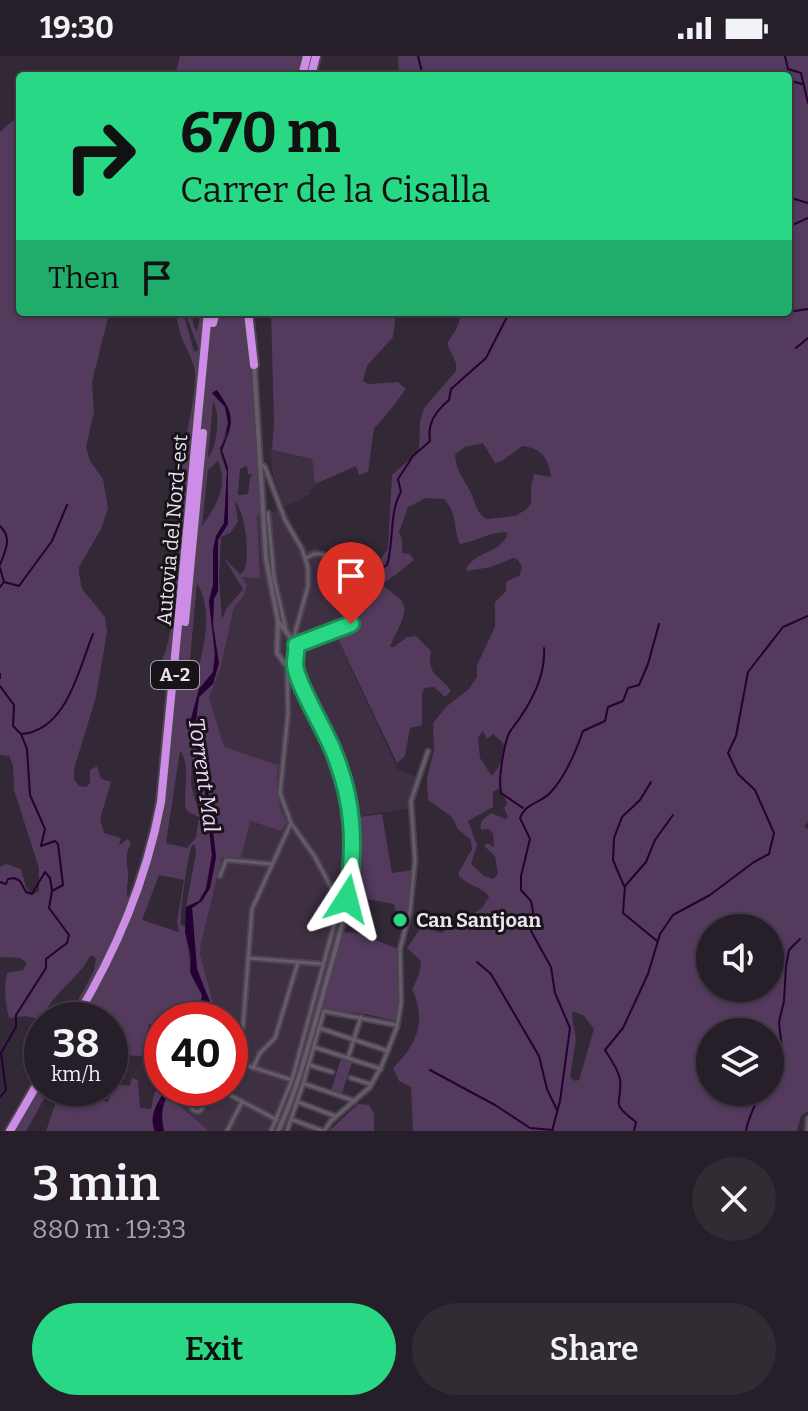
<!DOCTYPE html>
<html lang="en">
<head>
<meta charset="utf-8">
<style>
	:root { --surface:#261e28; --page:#322b34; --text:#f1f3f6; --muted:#a4a2a8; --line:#423c45; --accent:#29d885 }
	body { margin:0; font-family:Bitter,serif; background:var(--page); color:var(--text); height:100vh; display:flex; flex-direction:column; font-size:30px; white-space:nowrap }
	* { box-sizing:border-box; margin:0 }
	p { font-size:26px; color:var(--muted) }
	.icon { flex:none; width:44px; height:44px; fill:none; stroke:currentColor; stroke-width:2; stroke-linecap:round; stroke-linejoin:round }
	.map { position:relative; height:1075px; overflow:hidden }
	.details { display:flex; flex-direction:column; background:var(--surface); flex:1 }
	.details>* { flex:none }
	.top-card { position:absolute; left:16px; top:16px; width:776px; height:244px; border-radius:8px; box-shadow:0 2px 6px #0004,0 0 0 2px var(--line); background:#29d885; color:#111; overflow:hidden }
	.controls { position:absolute; left:696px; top:858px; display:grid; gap:16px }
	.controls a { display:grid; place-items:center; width:88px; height:88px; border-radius:50%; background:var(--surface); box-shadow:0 2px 6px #0004,0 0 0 2px var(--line); font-size:40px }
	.speed { position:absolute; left:24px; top:946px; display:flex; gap:16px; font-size:40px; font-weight:700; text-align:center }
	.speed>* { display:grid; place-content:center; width:104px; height:104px; border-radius:50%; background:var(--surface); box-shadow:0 2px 6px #0004,0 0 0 2px var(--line); line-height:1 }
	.speed small { font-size:20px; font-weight:400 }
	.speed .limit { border:12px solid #d22; background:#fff; color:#111 }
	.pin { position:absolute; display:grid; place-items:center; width:68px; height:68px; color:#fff; margin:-82px -34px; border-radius:50% 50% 50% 0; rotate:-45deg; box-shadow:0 0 8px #0007 }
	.pin .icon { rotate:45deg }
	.me { position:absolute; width:88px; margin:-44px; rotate:9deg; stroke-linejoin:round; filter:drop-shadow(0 0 6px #0008) }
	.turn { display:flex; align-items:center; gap:28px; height:168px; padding:0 32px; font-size:36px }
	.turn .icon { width:104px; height:104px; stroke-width:2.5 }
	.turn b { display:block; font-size:56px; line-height:68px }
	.then { display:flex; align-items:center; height:76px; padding:0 32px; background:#0003; gap:16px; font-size:30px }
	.round { display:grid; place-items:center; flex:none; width:84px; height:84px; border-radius:42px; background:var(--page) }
	.summary { display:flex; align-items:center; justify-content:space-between; height:136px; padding:0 32px }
	h1 { font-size:48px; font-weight:600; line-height:60px }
	.primary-button { display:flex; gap:16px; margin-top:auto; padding:16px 32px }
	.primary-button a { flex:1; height:92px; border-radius:48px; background:var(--accent); color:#111; font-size:32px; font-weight:600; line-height:92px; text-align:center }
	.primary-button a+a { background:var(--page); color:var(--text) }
	.status { display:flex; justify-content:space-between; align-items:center; height:56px; padding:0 40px; background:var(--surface); direction:ltr }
	.status svg { height:22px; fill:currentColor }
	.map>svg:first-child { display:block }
	.built { fill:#3e3042 }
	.green { fill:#543a5d; fill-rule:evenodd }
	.water { fill:#260033 }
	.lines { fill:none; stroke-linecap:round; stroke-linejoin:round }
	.stream { stroke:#260033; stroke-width:2 }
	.minor-casing { stroke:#4c434f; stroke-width:7 }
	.tertiary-casing { stroke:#4c434f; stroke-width:8 }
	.motorway-casing { stroke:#4c434f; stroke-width:12 }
	.minor { stroke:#665b6b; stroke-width:3 }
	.tertiary { stroke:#665b6b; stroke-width:4 }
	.motorway { stroke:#cd8ce6; stroke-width:8 }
	.route-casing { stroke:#1b8c56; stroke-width:20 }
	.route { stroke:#29d885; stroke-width:14 }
	.poi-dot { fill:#29d885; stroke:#171319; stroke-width:3 }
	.labels { text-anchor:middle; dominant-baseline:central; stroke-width:6; stroke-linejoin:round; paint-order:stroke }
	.shield { fill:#171319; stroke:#aaa5ad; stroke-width:2 }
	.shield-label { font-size:18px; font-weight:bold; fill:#e9e3ec }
	.street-label { font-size:20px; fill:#e9e3ec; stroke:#171319 }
	.poi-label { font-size:20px; font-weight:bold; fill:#e9e3ec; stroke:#171319; text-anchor:start }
	.water-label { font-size:22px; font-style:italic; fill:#efd6f8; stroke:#171319 }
</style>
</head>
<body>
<div class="status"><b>19:30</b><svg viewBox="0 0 49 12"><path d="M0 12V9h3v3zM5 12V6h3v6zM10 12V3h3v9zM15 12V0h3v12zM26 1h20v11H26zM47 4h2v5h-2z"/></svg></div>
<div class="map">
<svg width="808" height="1075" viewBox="0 0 808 1075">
	<rect width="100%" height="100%" fill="#322836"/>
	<g class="built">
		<polygon points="270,394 312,403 315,431 309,435 311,438 284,451 273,418"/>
		<polygon points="285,453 305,496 315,492 370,525 355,572 336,580 398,714 417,721 410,744 410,752 354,761 354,820 321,953 300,1028 277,1075 209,1075 173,1044 183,1032 230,1032 230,964 215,964 200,898 201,886 222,800 249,765 281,775 281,756 276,727 278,709 224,692 209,642 221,610 234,551 244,540 247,529 242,520 260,521 257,459"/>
	</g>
	<g class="green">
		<polygon points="180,0 321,0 317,20 175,20"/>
		<path d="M398,0H808V766L804,770L808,774V1055L801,1060L797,1075H413L411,1031L399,1025L393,1012C417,989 427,965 412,933L419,919L421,905L407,892L420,873L428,872L441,877L482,852L489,841C482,830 468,830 459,820V816L472,793L471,784L458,773L452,761L428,744L427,722L434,694L433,667L447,650L469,633L477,621V609L495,571V546L506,535V526L520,519L522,511L518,504L514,502L491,511L467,515L466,513C476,494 501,498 508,477C495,473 476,486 460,488C452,471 459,460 444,443L426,442L408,451L399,476L402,483V497L410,498L414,504L386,526L378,525C384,531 392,536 399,542C413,554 395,576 390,591H394L407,581L416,580L431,595C426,619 439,618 451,635L445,641L434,631L424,632L422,638V669L410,672L405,700L397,707L336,579L355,571L370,525L357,517L381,502L388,493L392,419L419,395L420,366L424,352L456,315V307L447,288C453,276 461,271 460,256H788V20H399ZM483,387L495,407L502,405L522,390C542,392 549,403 551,421L534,418L531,431V447L527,453L515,460L487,463C475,457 476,446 470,435C463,422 456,415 455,398L465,391ZM483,675L487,683L493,678L504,688L501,707L492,720L480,702L478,681ZM498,733L502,735L507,747L504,752L508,761L505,763L492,757C484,761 479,766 481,774L489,773L493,778L494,791L487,787L484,790L495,800L498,818L493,823L484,820L471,808L477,789L468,765L493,751V736ZM710,872H770V932H710ZM573,955L584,960L594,973L579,1024L575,1025L570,1021L576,983L572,960ZM710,976H770V1036H710Z"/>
		<path d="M20,63V256H107L108,262L92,326L94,356L86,391L90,405L103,423L108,452L101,473L79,511V518L82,533L105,561L107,576L96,641L74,713V723L79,730L86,731L90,727V714L97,710L101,723L111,726L100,763L104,777L121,782L119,790L127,783L131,786C124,805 127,801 128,818C129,828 124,834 129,844L150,781L162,691L166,634L150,613L156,615C181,584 180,453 182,411C184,380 195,350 195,320C195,304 186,294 181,280C179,272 177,264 175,256H183L194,296L199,294L185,256H192L193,268L197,276L201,256H254L265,457L257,459L260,522L242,521L247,529L244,540L234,551L221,610L209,642L224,691L278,709C276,728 276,748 287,766L281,775L250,765L241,802L222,801L201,887L200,898L215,955V964H205L210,946L197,914L192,852L200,846L210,832L216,801L206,718L197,684L196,664L199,641L213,627L219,607L213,569V543L218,535V484L228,468V412L222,394C233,367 236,358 216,334L212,337L225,351L228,366L220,397L227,416L224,467L216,480L213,494V529L209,545L215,598L213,616L199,633L191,663L204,728L212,799L206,833L199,845L186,851L196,797L195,789H192C188,798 179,860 181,869L185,870L192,921L202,939L198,964H162V970L149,968L145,1000L112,999L110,1004V964H67L94,915L96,902L91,899C87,904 85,910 80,915C66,931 52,941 42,961L39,963L26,960L9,962C5,948 4,931 7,917L23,914L27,907L20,902L0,901V811L6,808L21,813L26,831L32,839L39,835V812L14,734L13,709L9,700L0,699V76L11,66ZM213,345C221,359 217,391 208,402ZM218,405C229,430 216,450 202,470L208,414ZM247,410L248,418L253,419L250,421L248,438L238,439L240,413ZM235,445C246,460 250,496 244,515L240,518L224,502L243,533L226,553L222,564L219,523L221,481L230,477L238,466ZM197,527C215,558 202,593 196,625L191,630L189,614ZM180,695C193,710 180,749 188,756C191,758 196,759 199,761L196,781L187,792L166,787ZM192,702L202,743L198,753L191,729ZM159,819L184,824L177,865L179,876L142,864Z"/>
		<path d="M271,256H396L393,281L367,310L363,325L368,328L398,326L406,333C399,342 382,366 374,372L368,416L359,419L356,410L315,428L312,403L272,394L274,366Z"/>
		<polygon points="351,742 355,742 358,761 382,758 392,817 414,814 409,857 396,856 394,848 356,841 353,846 357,857 348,854 343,876 357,877 399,893 400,948 396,965 366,958 321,953 348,850 355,776"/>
		<polygon points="342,1000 353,1004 341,1040 330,1037"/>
		<polygon points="42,1015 42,1032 50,1032 26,1075 7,1075"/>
		<path d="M132,1022L138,1024L140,1052L151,1053L154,1038L162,1025V1032H166C159,1046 148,1058 155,1075H46L60,1035L108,1046L114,1028L130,1030Z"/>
		<path d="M173,1032H183L173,1044L209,1075H164C160,1059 162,1044 173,1032Z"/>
		<polygon points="358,1048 369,1049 374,1058 374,1075 329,1075"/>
	</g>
	<g class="water">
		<path d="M217,334C235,360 234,365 222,394L228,412V468L218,484V535L214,543L213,569L219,607L213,628L199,641L196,664L197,685L206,718L216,801L210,832L202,845L192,852L197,913L210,946L205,964H198L202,939L190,916L191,901L185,876L186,851L199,845L206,833L212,799L204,728L191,663L199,633L213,616L215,598L209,545L213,529V494L216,480L224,467L227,416L220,392L226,382L228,366L225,351L212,337Z"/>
		<path d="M166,1032H173C162,1044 160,1059 164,1075H155C148,1058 159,1046 166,1032Z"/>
	</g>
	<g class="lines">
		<g class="stream">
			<polyline points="418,0 423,20"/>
			<polyline points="785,0 788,13 801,17 808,47"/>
			<polyline points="788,24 802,28"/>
			<polyline points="788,141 808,147"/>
			<polyline points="788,171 808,162"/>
			<polyline points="788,256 808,253"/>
			<polyline points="776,259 786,256"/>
			<polyline points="796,292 808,282"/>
			<path d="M0,470C13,482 5,495 0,509"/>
			<polyline points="0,512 4,526 0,531"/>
			<path d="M373,517L387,509C394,487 389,456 401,436L398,423L413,400L430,385C427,367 436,355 449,344L451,333L486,302L509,257"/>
			<polyline points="4,526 19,530 52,485 67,449"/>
			<polyline points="0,618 0,622"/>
			<polyline points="0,630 14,649 13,670 21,678 27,693 30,739 45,773 41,790 55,785 58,788 63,829 52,835 49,852 69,879 67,887 46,903 46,912 16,959 16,971 1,997 6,1034 0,1041"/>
			<path d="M21,678C67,675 79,612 93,578"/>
			<path d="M523,752L501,737C498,724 504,684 511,674C529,651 546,622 544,592"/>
			<polyline points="0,826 6,828 8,823 14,822 20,825 26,836 32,838 45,816 50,822 52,834"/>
			<polyline points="624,830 613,804 614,782 622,761 640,744 651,726"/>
			<polyline points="657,885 623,857 625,830 646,806 655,784 673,759"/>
			<polyline points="477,906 491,918 539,1000 547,1033 557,1054"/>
			<polyline points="430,1014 495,1049 530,1072 553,1074"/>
			<polyline points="770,1031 782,1013 783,1004 779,966 784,945 786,910 789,894 800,883"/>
			<path d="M552,1075L560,1045L570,972L555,937L551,911L531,875L534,861L531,845L521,834V820L530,783L520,762C526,747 538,748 549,738C565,722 576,695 583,675L605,665L608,651L623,645L628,632L639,629L648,608L659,568"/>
			<path d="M634,1075L636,1066C608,1045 623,1049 620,1023C618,1013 610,1002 605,994L623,972L648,918L660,878L673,859L710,839L754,806L769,798L774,777L755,734L738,718L728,697L736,680L748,616L783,571L808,560"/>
			<path d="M746,1075C747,1067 757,1041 763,1036"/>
		</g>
		<defs>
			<g id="minor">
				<polyline points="259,406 265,411 285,464 302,493 308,512 308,530 293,584"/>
				<polyline points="268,457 274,522 286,574"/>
				<polyline points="296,589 351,568 366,526 322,498 314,498 306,502"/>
				<polyline points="287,609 288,658 280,737 291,767 315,801 333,835"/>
				<polyline points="288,610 325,688 341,740 348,745"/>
				<polyline points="220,820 226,804 272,808"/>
				<polyline points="248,902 323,908"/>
				<polyline points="319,972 388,995"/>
				<polyline points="314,991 381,1013"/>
				<polyline points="348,1002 361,961"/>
				<polyline points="230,1004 292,1024"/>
				<polyline points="230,1008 243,970 252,853 291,767"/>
				<polyline points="309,1009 332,1016"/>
				<polyline points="253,1012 260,997 275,982 298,906"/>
				<polyline points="351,1022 370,1028"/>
				<polyline points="305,1028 355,1045"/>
				<polyline points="228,1038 277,1064"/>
				<circle cx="197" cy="1050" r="5.5"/>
				<polyline points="298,1046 335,1060"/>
				<polyline points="200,1047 212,1032"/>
				<polyline points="293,1064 323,1075"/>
				<polyline points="227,1075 242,1046"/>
				<polyline points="271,1075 292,1024 340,847"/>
				<polyline points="287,1075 303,1028 324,955 396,969"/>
				<polyline points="324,1075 331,1065 370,1031 382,1009 397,971 401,947 400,893 410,855 415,804 411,745 428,695"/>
				<polyline points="807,1075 808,1062"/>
			</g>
			<g id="tertiary">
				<polyline points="254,308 266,503 278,565 277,597 285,608 290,610 297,605 296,589 278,565"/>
				<polyline points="333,835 341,841"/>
				<polyline points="346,844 340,847 337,844 347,833"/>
				<path d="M278,1075C298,1033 309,987 322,942C334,896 351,847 354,799C357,737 324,660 290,610"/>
			</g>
			<g id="motorway">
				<polyline points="302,20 307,0"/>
				<polyline points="311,20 316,0"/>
				<polyline points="248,256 254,309"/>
				<polyline points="213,267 216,256"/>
				<polyline points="185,566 203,377"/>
				<path d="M75,964C116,895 146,826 161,746L208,256"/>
				<polyline points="10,1075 42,1020"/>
			</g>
		</defs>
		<use href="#minor" class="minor-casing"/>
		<use href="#tertiary" class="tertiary-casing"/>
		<use href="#motorway" class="motorway-casing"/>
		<use href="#minor" class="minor"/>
		<use href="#tertiary" class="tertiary"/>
		<use href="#motorway" class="motorway"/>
	</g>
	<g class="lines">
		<defs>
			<path id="route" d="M347,843C356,789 354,743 332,692C325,674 294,623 295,607C295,601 297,597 296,589L351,568"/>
		</defs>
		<use href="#route" class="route-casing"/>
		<use href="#route" class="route"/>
	</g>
	<circle class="poi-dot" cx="400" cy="864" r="8"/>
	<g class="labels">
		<rect class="shield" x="151" y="605" width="48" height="28" rx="6"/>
		<g class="shield-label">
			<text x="175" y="619">A-2</text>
		</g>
		<g class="street-label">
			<text transform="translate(172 474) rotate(-85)">Autovia del Nord-est</text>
		</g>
		<g class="poi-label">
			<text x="416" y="864">Can Santjoan</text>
		</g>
		<g class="water-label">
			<text transform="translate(204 719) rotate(82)">Torrent Mal</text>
		</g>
	</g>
</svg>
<div class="controls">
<a><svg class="icon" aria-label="sound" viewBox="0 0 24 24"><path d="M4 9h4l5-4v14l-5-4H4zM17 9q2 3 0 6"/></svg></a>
<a><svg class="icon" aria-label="layers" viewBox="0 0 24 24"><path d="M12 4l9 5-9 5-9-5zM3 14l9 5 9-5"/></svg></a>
</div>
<div class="speed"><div>38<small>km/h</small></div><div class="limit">40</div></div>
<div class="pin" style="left:351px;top:568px;background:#d93025"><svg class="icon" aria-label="arrive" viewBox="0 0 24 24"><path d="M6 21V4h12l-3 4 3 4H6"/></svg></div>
<svg class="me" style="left:347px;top:843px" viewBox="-20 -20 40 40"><path d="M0-17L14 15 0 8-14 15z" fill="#29d885" stroke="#fff" stroke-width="4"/></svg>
<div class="top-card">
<div class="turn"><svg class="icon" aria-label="right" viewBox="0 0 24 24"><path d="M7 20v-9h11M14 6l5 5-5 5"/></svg><div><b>670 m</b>Carrer de la Cisalla</div></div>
<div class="then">Then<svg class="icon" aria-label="arrive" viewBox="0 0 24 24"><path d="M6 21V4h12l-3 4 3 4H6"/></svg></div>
</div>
</div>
<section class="details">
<div class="summary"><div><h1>3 min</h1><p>880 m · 19:33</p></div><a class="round"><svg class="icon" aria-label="close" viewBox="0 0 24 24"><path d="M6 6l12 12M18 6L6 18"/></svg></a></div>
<div class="primary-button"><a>Exit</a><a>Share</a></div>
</section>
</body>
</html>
